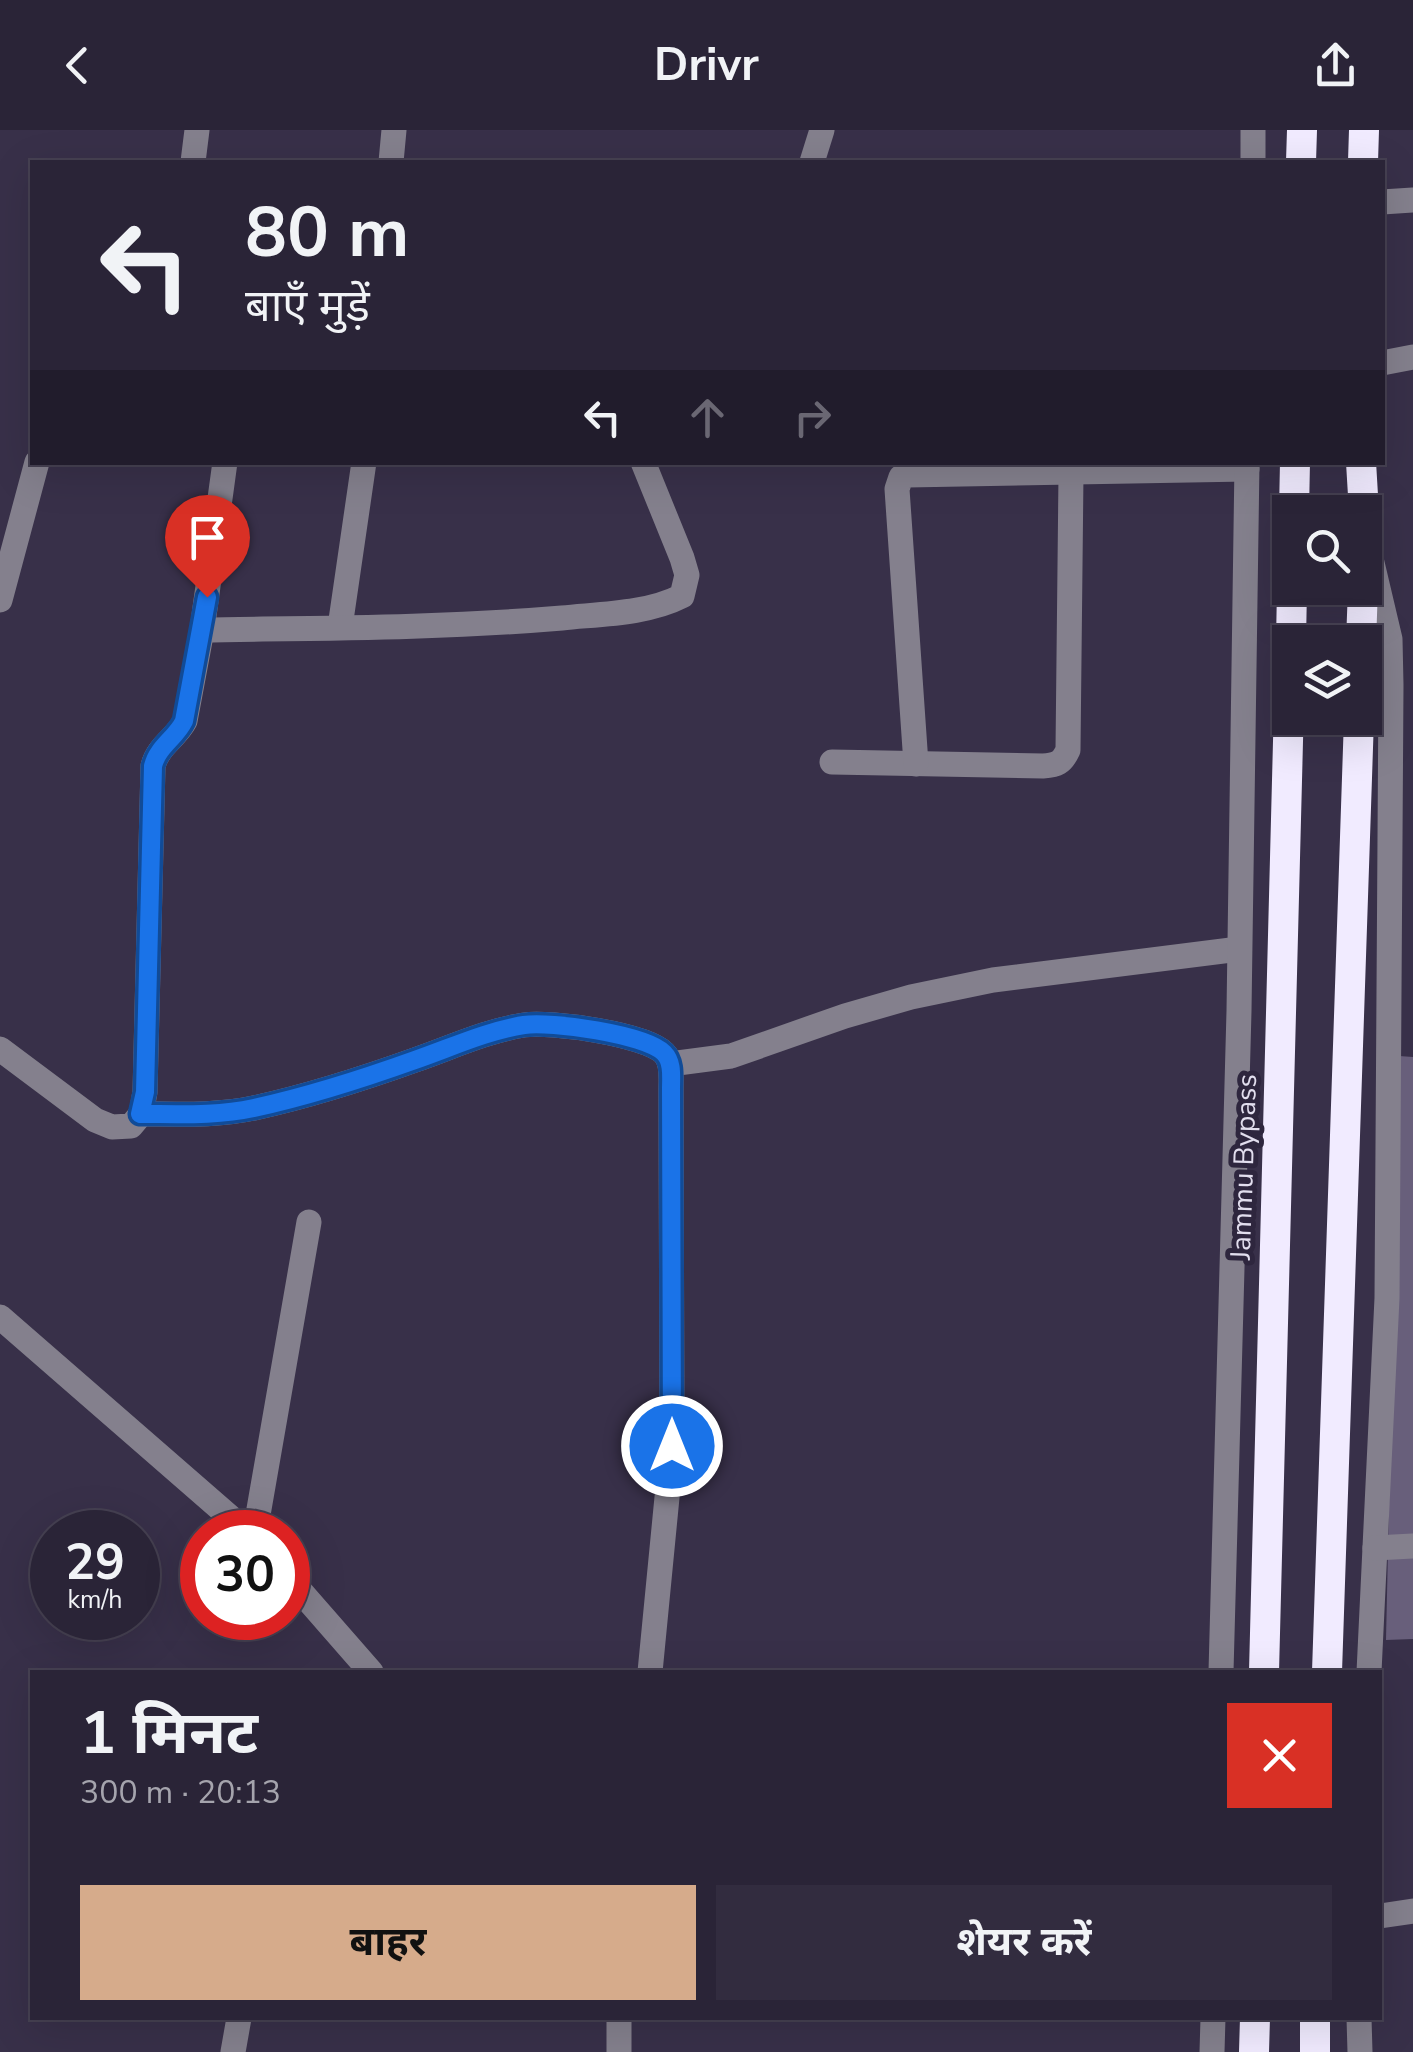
<!DOCTYPE html>
<html lang="hi">
<head>
<meta charset="utf-8">
<style>
	:root { --surface:#2a2437; --page:#322c3f; --text:#f1f3f6; --muted:#a5a4ad; --line:#464152; --accent:#d6ab8b }
	body { margin:0; font-family:"Nunito Sans","Noto Sans Devanagari",sans-serif; background:var(--page); color:var(--text); height:100vh; display:flex; flex-direction:column; font-size:38px; white-space:nowrap }
	* { box-sizing:border-box; margin:0 }
	p { font-size:32px; color:var(--muted) }
	.icon { flex:none; width:55px; height:55px; fill:none; stroke:currentColor; stroke-width:2; stroke-linecap:round; stroke-linejoin:round }
	.map { position:relative; flex:1; overflow:hidden }
	.details { position:absolute; left:30px; top:1540px; width:1352px; height:350px; display:flex; flex-direction:column; background:var(--surface); border-radius:0px; box-shadow:0 10px 40px #0002,0 0 0 2px var(--line) }
	.details>* { flex:none }
	.banner { position:absolute; left:30px; top:30px; width:1355px; height:305px; border-radius:0px; box-shadow:0 10px 40px #0002,0 0 0 2px var(--line); background:#2a2437; color:var(--text); overflow:hidden }
	.controls { position:absolute; left:1272px; top:365px; display:grid; gap:20px }
	.controls a { display:grid; place-items:center; width:110px; height:110px; border-radius:0px; background:var(--surface); box-shadow:0 10px 40px #0002,0 0 0 2px var(--line); font-size:50px }
	.speed { position:absolute; left:30px; top:1380px; display:flex; gap:20px; font-size:50px; font-weight:700; text-align:center }
	.speed>* { display:grid; place-content:center; width:130px; height:130px; border-radius:50%; background:var(--surface); box-shadow:0 10px 40px #0002,0 0 0 2px var(--line); line-height:1 }
	.speed small { font-size:25px; font-weight:400 }
	.speed .limit { border:15px solid #d22; background:#fff; color:#111 }
	.pin { position:absolute; display:grid; place-items:center; width:85px; height:85px; color:#fff; margin:-102px -42px; border-radius:50% 50% 50% 0; rotate:-45deg; box-shadow:0 0 10px #0007 }
	.pin .icon { rotate:45deg }
	.me { position:absolute; width:110px; margin:-55px; rotate:0deg; stroke-linejoin:round; filter:drop-shadow(0 0 8px #0008) }
	.turn { display:flex; align-items:center; gap:35px; height:210px; padding:0 50px; font-size:45px }
	.turn .icon { width:130px; height:130px; stroke-width:2.5 }
	.turn b { display:block; font-size:70px; line-height:85px }
	.lanes { display:flex; align-items:center; height:95px; padding:0 50px; background:#0003; justify-content:center; gap:50px; direction:ltr }
	.lanes .off { opacity:.35 }
	.round { display:grid; place-items:center; flex:none; width:105px; height:105px; border-radius:0px; background:var(--page) }
	.headline { display:flex; align-items:center; justify-content:space-between; height:170px; padding:0 50px }
	h1 { font-size:60px; font-weight:700; line-height:75px }
	.cta { display:flex; gap:20px; margin-top:auto; padding:20px 50px }
	.cta a { flex:1; height:115px; border-radius:0px; background:var(--accent); color:#111; font-size:40px; font-weight:700; line-height:115px; text-align:center }
	.cta a+a { background:var(--page); color:var(--text) }
	header { display:flex; justify-content:space-between; align-items:center; height:130px; padding:0 50px; background:var(--surface); font-size:45px; font-weight:700 }
	.map>svg:first-child { display:block }
	.building { fill:#685f7b }
	.lines { fill:none; stroke-linecap:round; stroke-linejoin:round }
	.minor { stroke:#84808d; stroke-width:25 }
	.highway { stroke:#f1ebff; stroke-width:30 }
	.route-casing { stroke:#114b97; stroke-width:25 }
	.route { stroke:#1a73e8; stroke-width:18 }
	.labels { text-anchor:middle; dominant-baseline:central; stroke-width:10; stroke-linejoin:round; paint-order:stroke }
	.street-label { font-size:28px; fill:#e2deee; stroke:#2e263e }
</style>
</head>
<body>
<header><svg class="icon" aria-label="back" viewBox="0 0 24 24"><path d="M15 5l-7 7 7 7"/></svg>Drivr<svg class="icon" aria-label="share" viewBox="0 0 24 24"><path d="M12 15V3M7 8l5-5 5 5M5 13v7h14v-7"/></svg></header>
<div class="map">
<svg width="1413" height="1922" viewBox="0 0 1413 1922">
	<rect width="100%" height="100%" fill="#383049"/>
	<polygon class="building" points="1399,926 1413,927 1413,1509 1386,1510"/>
	<g class="lines">
		<g class="minor">
			<polyline points="193,32 197,0"/>
			<polyline points="391,32 394,0"/>
			<polyline points="812,32 822,0"/>
			<polyline points="1253,32 1253,0"/>
			<polyline points="1382,72 1413,70"/>
			<polyline points="1382,233 1413,227"/>
			<polyline points="1365,403 1390,509 1391,555 1387,1168 1369,1542"/>
			<polyline points="0,470 37,332"/>
			<polyline points="340,497 364,332"/>
			<path d="M202,500C322,498 443,498 562,488C600,484 647,484 682,466L687,445L682,428L643,332"/>
			<path d="M832,632L1043,636C1057,635 1062,633 1068,620L1071,344"/>
			<polyline points="916,634 897,359 901,347 907,345 1247,339"/>
			<path d="M0,919L95,990L112,997L131,996L141,984L145,962L153,636C158,616 176,608 185,591L202,500L225,332"/>
			<polyline points="670,934 731,926 845,886 911,867 993,850 1239,819"/>
			<path d="M141,984C179,984 217,986 254,978C309,966 362,949 415,930C450,918 486,901 524,895C550,891 645,904 664,923C673,932 671,947 671,959L672,1316L650,1542"/>
			<polyline points="0,1187 247,1402"/>
			<polyline points="255,1402 309,1092"/>
			<polyline points="1375,1418 1413,1416"/>
			<polyline points="288,1447 371,1542"/>
			<polyline points="1221,1542 1239,881 1247,332"/>
			<polyline points="1380,1786 1413,1781"/>
			<polyline points="619,1888 619,1922"/>
			<polyline points="1359,1888 1360,1922"/>
			<polyline points="233,1922 239,1888"/>
			<polyline points="1212,1922 1213,1888"/>
		</g>
		<g class="highway">
			<polyline points="1301,32 1302,0"/>
			<polyline points="1363,32 1364,0"/>
			<polyline points="1361,332 1364,382"/>
			<polyline points="1294,382 1295,332"/>
			<polyline points="1291,512 1292,458"/>
			<polyline points="1361,512 1363,458"/>
			<polyline points="1264,1542 1290,534"/>
			<polyline points="1327,1542 1359,588"/>
			<polyline points="1254,1922 1255,1888"/>
			<polyline points="1315,1922 1315,1888"/>
		</g>
	</g>
	<g class="lines">
		<defs>
			<path id="route" d="M207,467L184,591C176,608 158,616 153,636L145,962L140,984C179,984 217,986 254,978C309,966 362,949 415,930C450,918 486,901 524,895C550,891 645,904 664,923C673,932 671,947 671,959L672,1316"/>
		</defs>
		<use href="#route" class="route-casing"/>
		<use href="#route" class="route"/>
	</g>
	<g class="labels">
		<g class="street-label">
			<text transform="translate(1244 1037) rotate(-88)">Jammu Bypass</text>
		</g>
	</g>
</svg>
<div class="controls">
<a><svg class="icon" aria-label="search" viewBox="0 0 24 24"><circle cx="10" cy="10" r="6"/><path d="M15 15l6 6"/></svg></a>
<a><svg class="icon" aria-label="layers" viewBox="0 0 24 24"><path d="M12 4l9 5-9 5-9-5zM3 14l9 5 9-5"/></svg></a>
</div>
<div class="speed"><div>29<small>km/h</small></div><div class="limit">30</div></div>
<div class="pin" style="left:207px;top:467px;background:#d93025"><svg class="icon" aria-label="arrive" viewBox="0 0 24 24"><path d="M6 21V4h12l-3 4 3 4H6"/></svg></div>
<svg class="me" style="left:672px;top:1316px" viewBox="-20 -20 40 40"><circle r="17" fill="#1a73e8" stroke="#fff" stroke-width="3"/><path d="M0-11L8 9 0 5-8 9z" fill="#fff"/></svg>
<div class="banner">
<div class="turn"><svg class="icon" aria-label="left" viewBox="0 0 24 24"><path d="M17 20v-9H6M10 6l-5 5 5 5"/></svg><div><b>80 m</b>बाएँ मुड़ें</div></div>
<div class="lanes"><svg class="icon" aria-label="left" viewBox="0 0 24 24"><path d="M17 20v-9H6M10 6l-5 5 5 5"/></svg><svg class="icon off" aria-label="ahead" viewBox="0 0 24 24"><path d="M12 20V5M6 11l6-6 6 6"/></svg><svg class="icon off" aria-label="right" viewBox="0 0 24 24"><path d="M7 20v-9h11M14 6l5 5-5 5"/></svg></div>
</div>
<section class="details">
<div class="headline"><div><h1>1 मिनट</h1><p>300 m · 20:13</p></div><a class="round" style="background:#d93025;color:#fff"><svg class="icon" aria-label="close" viewBox="0 0 24 24"><path d="M6 6l12 12M18 6L6 18"/></svg></a></div>
<div class="cta"><a>बाहर</a><a>शेयर करें</a></div>
</section>
</div>
</body>
</html>
